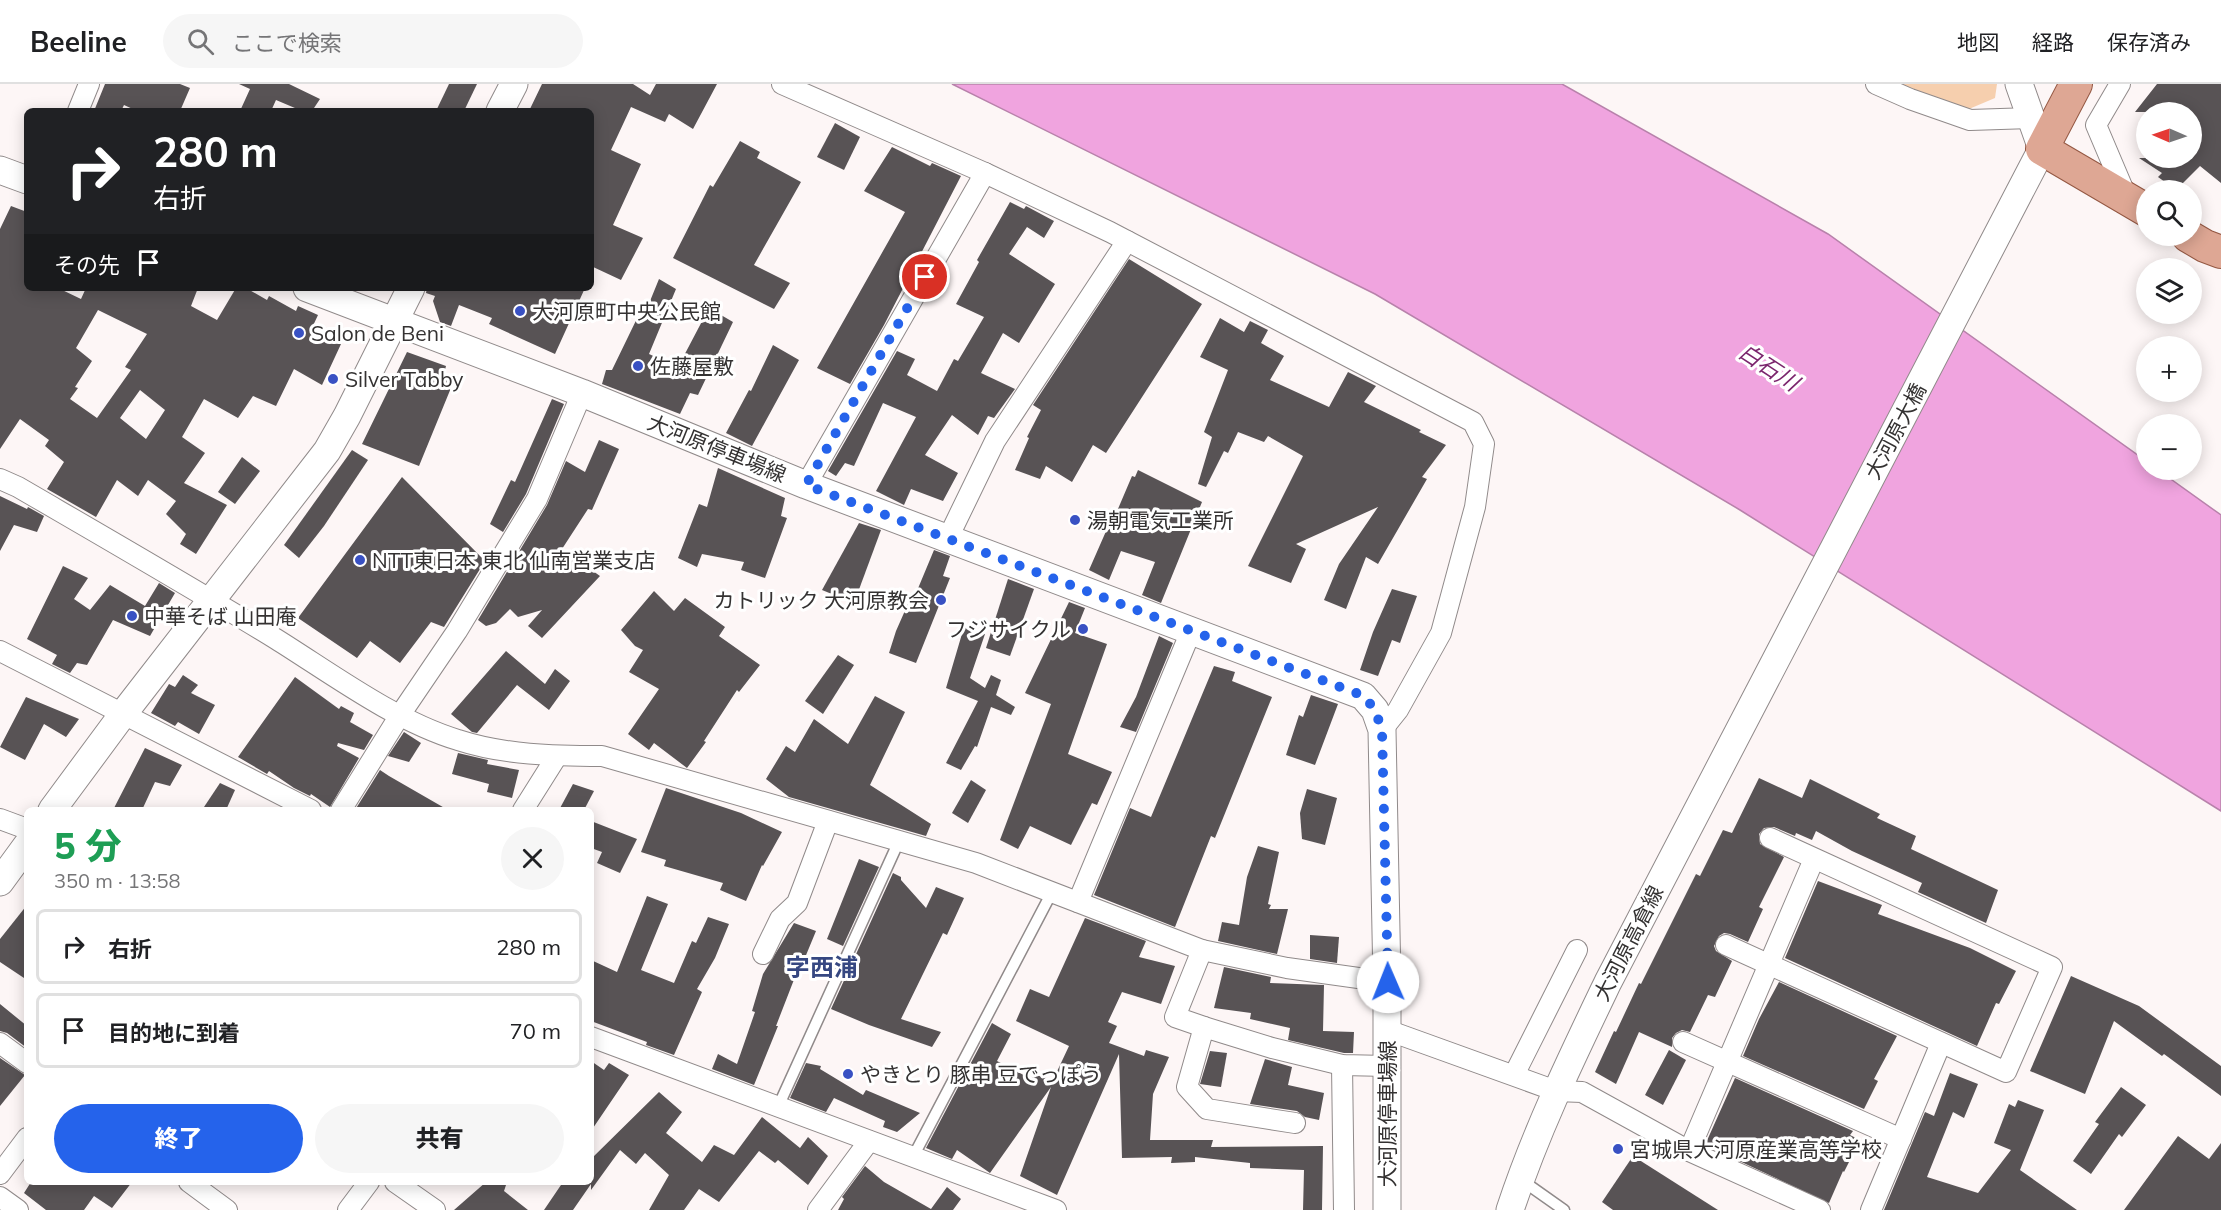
<!DOCTYPE html>
<html lang="ja">
<head>
<meta charset="utf-8">
<style>
	:root { --surface:#fff; --page:#f6f6f6; --text:#202124; --muted:#757577; --line:#e0e0e0; --accent:#2563eb }
	body { margin:0; font-family:Mulish,"Noto Sans JP",sans-serif; background:var(--page); color:var(--text); height:100vh; display:flex; flex-direction:column; font-size:22px; white-space:nowrap }
	* { box-sizing:border-box; margin:0 }
	p { font-size:20px; color:var(--muted) }
	.icon { flex:none; width:33px; height:33px; fill:none; stroke:currentColor; stroke-width:2; stroke-linecap:round; stroke-linejoin:round }
	.map { position:relative; flex:1; overflow:hidden }
	.panel { position:absolute; left:24px; top:723px; width:570px; height:378px; display:flex; flex-direction:column; background:var(--surface); border-radius:9px; box-shadow:0 3px 15px #0003 }
	.panel>* { flex:none }
	.top-card { position:absolute; left:24px; top:24px; width:570px; height:183px; border-radius:9px; box-shadow:0 3px 15px #0003; background:#202124; color:#fff; overflow:hidden }
	.needle { width:39px; rotate:272deg }
	.fabs { position:absolute; left:2136px; top:18px; display:grid; gap:12px }
	.fabs a { display:grid; place-items:center; width:66px; height:66px; border-radius:50%; background:var(--surface); box-shadow:0 3px 15px #0003; font-size:30px }
	.pin { position:absolute; display:grid; place-items:center; width:51px; height:51px; color:#fff; margin:-26px; border:3px solid #fff; border-radius:50%; box-shadow:0 2px 6px #0007 }
	.me { position:absolute; width:66px; margin:-33px; rotate:359deg; stroke-linejoin:round; filter:drop-shadow(0 0 4px #0008) }
	.turn { display:flex; align-items:center; gap:21px; height:126px; padding:0 30px; font-size:27px }
	.turn .icon { width:78px; height:78px; stroke-width:2.5 }
	.turn b { display:block; font-size:42px; line-height:51px }
	.then { display:flex; align-items:center; height:57px; padding:0 30px; background:#0003; gap:12px; font-size:22px }
	.round { display:grid; place-items:center; flex:none; width:63px; height:63px; border-radius:32px; background:var(--page) }
	.summary { display:flex; align-items:center; justify-content:space-between; height:102px; padding:0 30px }
	h1 { font-size:36px; font-weight:800; line-height:45px; color:#1e9e55 }
	.cta { display:flex; gap:12px; margin-top:auto; padding:12px 30px }
	.cta a { flex:1; height:69px; border-radius:36px; background:var(--accent); color:#fff; font-size:24px; font-weight:800; line-height:69px; text-align:center }
	.cta a+a { background:var(--page); color:var(--text) }
	ul { padding:0; list-style:none }
	li { display:flex; align-items:center; gap:18px; height:75px; margin:0 12px 9px; padding:0 18px; border:3px solid var(--line); border-radius:9px }
	li div { flex:1 }
	li b { display:block; font-size:22px }
	li em { font-style:normal }
	header { display:flex; align-items:center; gap:36px; box-sizing:border-box; height:84px; padding:0 30px; background:var(--surface); border-bottom:2px solid var(--line) }
	header strong { font-size:28px }
	nav { display:flex; gap:33px; margin-inline-start:auto; font-size:21px }
	.search { width:420px; height:54px; background:var(--page); display:flex; align-items:center; gap:15px; box-sizing:border-box; padding:0 21px; border-radius:33px; color:var(--muted); font-size:22px }
	.map>svg:first-child { display:block }
	.green { fill:#f6cfae }
	.water { fill:#f0a4df; stroke:#b882ab; stroke-width:1.5 }
	.building { fill:#585355; fill-rule:evenodd }
	.lines { fill:none; stroke-linecap:round; stroke-linejoin:round }
	.lane-casing { stroke:#908a8a; stroke-width:13 }
	.street-casing { stroke:#908a8a; stroke-width:22 }
	.secondary-casing { stroke:#908a8a; stroke-width:29 }
	.primary-casing { stroke:#945843; stroke-width:34 }
	.lane { stroke:#fff; stroke-width:10 }
	.street { stroke:#fff; stroke-width:20 }
	.secondary { stroke:#fff; stroke-width:27 }
	.primary { stroke:#dea794; stroke-width:32 }
	.route { stroke:#2563eb; stroke-width:10; stroke-dasharray:0 18 }
	.poi-dot { fill:#3951c3; stroke:#fff; stroke-width:2 }
	.labels { text-anchor:middle; dominant-baseline:central; stroke-width:6; stroke-linejoin:round; paint-order:stroke }
	.poi-label { font-size:21px; fill:#343232; stroke:#fff; text-anchor:start }
	.street-label { font-size:21px; fill:#343232; stroke:#fff }
	.water-label { font-size:22px; font-style:italic; fill:#7b256d; stroke:#fff }
	.quarter-label { font-size:24px; font-weight:bold; fill:#364781; stroke:#fff }
</style>
</head>
<body>
<header>
<strong>Beeline</strong>
<div class="search"><svg class="icon" aria-label="search" viewBox="0 0 24 24"><circle cx="10" cy="10" r="6"/><path d="M15 15l6 6"/></svg>ここで検索</div>
<nav><a>地図</a><a>経路</a><a>保存済み</a></nav>
</header>
<div class="map">
<svg width="2221" height="1126" viewBox="0 0 2221 1126">
	<rect width="100%" height="100%" fill="#fdf6f6"/>
	<polygon class="green" points="1894,0 1997,0 1995,14 1969,25"/>
	<polygon class="water" points="952,0 1562,0 1828,150 2146,377 2146,386 2158,386 2221,431 2221,727 1740,426 1375,210"/>
	<g class="building">
		<polygon points="105,0 180,0 190,4 180,27 137,27 124,21 121,27 94,27"/>
		<polygon points="239,0 289,0 320,15 312,27 302,27 276,16 271,27 240,27 250,5"/>
		<polygon points="449,0 477,0 464,27 436,27"/>
		<polygon points="542,0 633,0 650,11 656,0 717,0 693,45 669,30 665,38 631,23 611,66 641,80 613,141 643,154 621,196 591,182 591,27 529,27"/>
		<polygon points="2157,0 2221,0 2221,99 2200,82 2176,106 2158,93 2162,89 2139,74 2192,74 2192,28 2135,28"/>
		<polygon points="835,39 860,53 844,86 817,73"/>
		<polygon points="740,57 760,68 757,74 801,98 754,181 790,199 774,225 673,174 710,101 713,103"/>
		<polygon points="892,63 930,82 932,79 961,92 884,241 850,300 817,284 905,128 864,107"/>
		<polygon points="1010,118 1024,125 1026,122 1054,137 1044,154 1027,143 1009,170 1055,200 1019,259 1003,249 981,289 1015,305 994,334 988,332 978,351 952,331 925,371 958,389 943,417 911,405 904,421 876,407 916,333 883,319 854,382 845,379 836,392 828,387 897,267 915,275 907,291 937,307 954,275 958,277 984,233 956,220 979,178 977,176"/>
		<path d="M11,122L27,128V204H58L81,215L86,204H198L191,222L217,236L236,204H246L267,216L269,212L296,227L298,222L318,231L311,246L341,260L322,301L294,285L276,322L253,312L238,334L204,315L182,353L205,369L184,399L227,421L196,470L180,460L186,450L166,430L176,417L148,396L138,412L117,396L96,433L47,405L64,378L45,362L49,356L20,335L0,365V145ZM98,226L147,250L125,283L131,286L97,334L70,315L78,304L75,303L92,277L76,264ZM140,306L165,326L146,355L120,334Z"/>
		<polygon points="1129,175 1202,220 1106,369 1093,361 1072,398 1046,382 1040,395 1015,386 1029,354 1027,353 1041,326 1033,321"/>
		<polygon points="659,195 676,205 649,270 678,283 709,224 733,238 698,311 690,309 680,330 602,300 606,286 612,286 644,220 648,222"/>
		<polygon points="427,204 585,204 555,270 489,240 492,234 459,221 451,242 440,238 433,217 435,212 426,209"/>
		<polygon points="1220,234 1244,248 1250,237 1268,246 1261,259 1284,272 1270,296 1329,323 1348,288 1376,302 1364,318 1421,346 1419,348 1446,361 1422,393 1427,395 1378,480 1366,473 1346,525 1324,516 1339,480 1378,423 1296,460 1306,465 1291,499 1248,482 1303,372 1268,352 1264,358 1238,348 1228,369 1224,367 1206,403 1198,400 1212,353 1204,348 1228,286 1200,273"/>
		<polygon points="773,261 799,276 752,362 726,349 749,306 751,307"/>
		<polygon points="407,268 446,282 443,294 453,299 419,382 362,360"/>
		<polygon points="552,315 564,320 526,410 503,448 490,440 511,396 515,398"/>
		<polygon points="599,356 619,365 592,426 588,425 562,465 600,492 542,554 528,542 542,526 518,533 510,525 496,539 486,542 478,536 547,421 566,377 585,388"/>
		<polygon points="352,366 368,376 324,442 299,474 284,461"/>
		<polygon points="242,373 260,387 235,420 218,408"/>
		<polygon points="718,384 785,414 781,432 787,434 765,494 741,486 744,478 702,470 697,483 678,474 699,420 707,423"/>
		<polygon points="1138,386 1202,418 1161,519 1142,511 1155,478 1121,467 1109,496 1089,486 1107,445 1109,446 1132,392 1135,393"/>
		<polygon points="402,393 485,477 444,543 431,538 400,579 370,557 357,574 298,534"/>
		<polygon points="0,412 27,425 28,423 44,432 37,448 14,441 0,467"/>
		<polygon points="859,439 881,446 854,519 822,506"/>
		<polygon points="934,466 950,472 943,492 950,494 916,579 889,569 896,547 911,513 914,514"/>
		<polygon points="63,482 88,494 74,515 90,526 110,501 145,522 159,499 175,509 150,552 113,536 87,581 77,579 70,589 52,580 57,571 27,555"/>
		<polygon points="1008,495 1034,505 1010,572 986,564"/>
		<polygon points="1392,505 1417,512 1400,559 1392,556 1378,592 1360,586 1373,548"/>
		<polygon points="654,507 674,527 685,514 725,543 719,552 760,581 739,608 737,606 704,657 706,658 687,684 654,659 649,666 628,650 659,605 629,588 643,566 635,562 621,546"/>
		<polygon points="1069,518 1085,524 1075,549 1107,560 1068,670 1112,688 1097,721 1092,719 1071,761 1030,742 1018,765 1000,756 1051,620 1025,609"/>
		<polygon points="964,543 985,550 970,594 985,604 991,591 1001,596 996,611 1015,623 1011,631 991,623 977,663 975,662 961,686 946,679 978,617 946,604"/>
		<polygon points="1159,552 1173,559 1136,648 1120,643 1136,613"/>
		<polygon points="506,567 545,600 555,585 570,597 549,626 517,601 477,649 472,648 451,630"/>
		<polygon points="838,571 854,581 823,630 805,617"/>
		<polygon points="1214,582 1235,588 1232,597 1272,613 1215,754 1211,752 1175,843 1094,811 1130,724 1151,733"/>
		<polygon points="183,591 198,601 191,609 215,621 199,650 178,638 175,642 151,629 169,600 175,603"/>
		<polygon points="295,593 339,625 341,622 354,629 350,638 373,651 364,666 338,659 337,662 359,674 330,723 311,710 310,712 294,704 269,687 267,690 238,673"/>
		<polygon points="1311,611 1338,620 1315,681 1286,671 1299,631 1303,633"/>
		<polygon points="875,612 905,628 870,701 931,740 926,752 789,713 766,695 786,662 795,668 814,635 848,660"/>
		<polygon points="26,613 79,635 66,653 44,640 25,676 0,663"/>
		<polygon points="404,648 421,659 409,678 388,672"/>
		<polygon points="145,664 182,681 170,702 155,698 142,726 113,726"/>
		<polygon points="458,669 488,676 487,680 519,686 512,714 487,708 489,700 452,690"/>
		<polygon points="380,686 389,692 448,726 355,726"/>
		<polygon points="1759,694 1802,714 1810,695 1880,730 1877,734 1916,752 1911,765 1998,806 1986,839 1918,808 1922,799 1852,767 1816,747 1812,756 1796,749 1795,752 1774,743 1764,744 1759,750 1760,760 1784,773 1759,823 1763,825 1748,858 1730,850 1724,849 1719,852 1714,862 1716,867 1732,877 1715,913 1708,911 1690,948 1682,946 1676,949 1672,954 1672,963 1639,948 1616,1000 1595,988 1614,947 1616,948 1639,899 1641,900 1696,790 1700,792 1723,746 1732,749"/>
		<polygon points="971,696 986,706 968,739 952,729"/>
		<polygon points="220,699 235,706 226,726 202,726"/>
		<polygon points="573,700 594,707 584,726 559,726"/>
		<polygon points="666,704 741,729 782,748 763,782 762,781 746,817 720,806 723,799 664,782 666,776 641,768"/>
		<polygon points="1307,705 1337,714 1325,761 1302,755 1300,729"/>
		<polygon points="591,737 637,755 620,789 597,779 602,768 591,764"/>
		<polygon points="1258,762 1279,768 1268,820 1271,821 1269,825 1288,825 1277,870 1218,857 1222,838 1239,841 1247,793"/>
		<polygon points="859,775 879,783 843,862 827,855"/>
		<polygon points="893,789 901,793 901,796 926,824 936,803 964,814 947,851 943,849 901,935 941,948 932,963 869,941 831,925"/>
		<polygon points="1818,797 1882,821 1878,830 1970,864 2016,887 1999,920 1996,919 1977,962 1785,874"/>
		<polygon points="647,812 668,820 641,886 674,899 692,857 696,859 708,833 729,840 715,874 697,905 702,908 674,971 646,961 647,958 591,937 591,876 617,888"/>
		<polygon points="27,821 27,896 0,878 0,855"/>
		<polygon points="1085,834 1146,857 1139,873 1175,882 1161,920 1122,908 1108,938 1117,942 1109,959 1144,972 1146,966 1169,973 1153,1010 1150,1056 1213,1056 1211,1063 1323,1062 1322,1126 1303,1126 1304,1086 1250,1084 1250,1079 1195,1073 1195,1078 1171,1079 1172,1073 1122,1074 1119,970 1057,1111 1020,1092 1051,1003 990,1089 957,1066 952,1075 926,1064 992,939 1011,950 997,977 1031,995 1036,991 1053,996 1069,962 1016,937 1030,905 1049,913"/>
		<polygon points="794,839 816,847 797,893 795,893 776,942 778,942 754,1001 712,985 718,970 737,980 755,928 752,927 763,890"/>
		<polygon points="1310,851 1339,853 1337,879 1310,875"/>
		<polygon points="1224,883 1271,893 1270,899 1324,901 1323,947 1354,948 1353,969 1344,969 1288,956 1290,944 1250,935 1251,929 1214,924"/>
		<polygon points="2071,892 2139,922 2221,982 2221,1012 2164,970 2162,972 2114,937 2085,1010 2030,987"/>
		<polygon points="1779,898 1897,952 1874,995 1878,997 1864,1025 1743,972 1759,935"/>
		<polygon points="0,920 27,942 27,964 7,949 0,947"/>
		<polygon points="1669,966 1686,976 1663,1021 1645,1011"/>
		<polygon points="1210,967 1227,969 1221,1003 1200,1000"/>
		<polygon points="0,974 25,991 0,1022"/>
		<polygon points="1265,975 1292,983 1288,1001 1324,1009 1319,1036 1305,1033 1297,1027 1250,1020"/>
		<polygon points="591,977 604,986 609,979 629,991 591,1047"/>
		<polygon points="806,979 821,982 820,985 863,1011 866,1006 920,1029 897,1048 883,1043 885,1037 834,1014 826,1028 790,1014"/>
		<polygon points="1950,989 1978,1000 1964,1034 1953,1028 1927,1093 1978,1109 2011,1066 1994,1059 2009,1020 2015,1023 2018,1016 2044,1026 2020,1086 2077,1126 1884,1126 1925,1028 1934,1032"/>
		<polygon points="1735,994 1853,1047 1850,1051 1860,1056 1844,1088 1843,1087 1829,1119 1705,1061"/>
		<polygon points="2121,1003 2146,1021 2122,1053 2119,1050 2091,1090 2073,1077 2099,1040 2095,1038"/>
		<polygon points="659,1008 682,1028 666,1049 702,1078 714,1061 734,1071 762,1033 800,1064 808,1053 828,1072 808,1101 778,1076 775,1079 759,1067 719,1118 699,1105 684,1126 649,1126 669,1091 645,1069 636,1080 620,1066 591,1106 591,1100 573,1126 544,1126 563,1098 591,1098 591,1075"/>
		<polygon points="2178,1052 2209,1075 2221,1059 2221,1126 2124,1126"/>
		<polygon points="1633,1072 1718,1126 1613,1126 1602,1118"/>
		<polygon points="865,1082 884,1098 931,1125 947,1103 961,1115 953,1126 838,1126 844,1115 842,1113"/>
		<polygon points="31,1098 132,1098 112,1124 94,1112 84,1126 46,1126 24,1109"/>
		<polygon points="486,1098 507,1098 504,1107 528,1126 454,1126"/>
	</g>
	<g class="lines">
		<defs>
			<g id="lane">
				<polyline points="778,1023 899,757"/>
				<polyline points="913,1073 1052,808"/>
				<polyline points="1520,1095 1564,1126"/>
			</g>
			<g id="street">
				<polyline points="782,0 985,89 1110,148 1473,338 1484,360 1475,423 1441,549 1398,626 1382,646"/>
				<polyline points="1876,0 1910,15 1970,36 2031,34"/>
				<polyline points="2120,0 2096,41 2127,114"/>
				<polyline points="78,27 89,0"/>
				<path d="M0,395L18,403C104,453 191,503 276,555C332,590 395,637 458,656C504,671 554,672 602,672L976,779L1202,866L1287,884L1387,898"/>
				<polyline points="806,401 985,89"/>
				<polyline points="948,454 995,357 1127,157"/>
				<polyline points="0,567 311,726"/>
				<polyline points="341,726 400,631 457,547 537,415 582,309"/>
				<polyline points="523,726 557,672"/>
				<polyline points="0,735 27,745"/>
				<polyline points="1078,818 1191,547"/>
				<polyline points="1726,861 2006,988 2052,883 1770,754"/>
				<polyline points="1202,866 1175,933 1204,943"/>
				<polyline points="763,870 780,835 797,819 828,737"/>
				<polyline points="1387,946 1556,1007 1582,1008 1689,1067 1820,1126"/>
				<polyline points="591,953 1056,1126"/>
				<polyline points="1683,958 1901,1055"/>
				<polyline points="0,959 27,979"/>
				<polyline points="1342,981 1344,1126"/>
				<polyline points="1514,991 1577,866"/>
				<polyline points="1295,1039 1207,1025 1187,1003 1204,943 1272,964 1342,981 1387,982"/>
				<polyline points="1689,1067 1814,775"/>
				<polyline points="0,1090 27,1054"/>
				<polyline points="189,1098 227,1126"/>
				<polyline points="395,1098 435,1126"/>
				<polyline points="0,1113 18,1126"/>
				<polyline points="348,1126 369,1098"/>
				<polyline points="818,1126 869,1057"/>
				<polyline points="1871,1126 1941,959"/>
			</g>
			<g id="secondary">
				<polyline points="500,27 514,0"/>
				<polyline points="0,86 27,96"/>
				<polyline points="307,204 582,309 806,401 1363,612 1375,626 1382,646 1387,898 1387,1126"/>
				<polyline points="52,726 123,630 327,367 347,332 411,204"/>
				<polyline points="0,798 27,761"/>
				<path d="M1510,1126C1536,1047 1572,973 1608,898L2042,65L2019,0"/>
			</g>
			<g id="primary">
				<polyline points="2076,0 2042,65 2146,126"/>
				<polyline points="2188,152 2205,162 2221,168"/>
			</g>
		</defs>
		<use href="#lane" class="lane-casing"/>
		<use href="#street" class="street-casing"/>
		<use href="#secondary" class="secondary-casing"/>
		<use href="#primary" class="primary-casing"/>
		<use href="#lane" class="lane"/>
		<use href="#street" class="street"/>
		<use href="#secondary" class="secondary"/>
		<use href="#primary" class="primary"/>
	</g>
	<g class="lines">
		<polyline class="route" points="925,193 806,401 1364,612 1375,626 1382,646 1388,898"/>
	</g>
	<g class="poi-dot">
		<circle cx="520" cy="227" r="6"/>
		<circle cx="299" cy="249" r="6"/>
		<circle cx="638" cy="282" r="6"/>
		<circle cx="333" cy="295" r="6"/>
		<circle cx="1075" cy="436" r="6"/>
		<circle cx="360" cy="476" r="6"/>
		<circle cx="941" cy="516" r="6"/>
		<circle cx="132" cy="532" r="6"/>
		<circle cx="1083" cy="545" r="6"/>
		<circle cx="848" cy="990" r="6"/>
		<circle cx="1618" cy="1065" r="6"/>
	</g>
	<g class="labels">
		<g class="poi-label">
			<text x="532" y="227">大河原町中央公民館</text>
			<text x="311" y="249">Salon de Beni</text>
			<text x="650" y="282">佐藤屋敷</text>
			<text x="345" y="295">Silver Tabby</text>
			<text x="1087" y="436">湯朝電気工業所</text>
			<text x="372" y="476">NTT東日本 東北 仙南営業支店</text>
			<text x="929" y="516" text-anchor="end">カトリック 大河原教会</text>
			<text x="144" y="532">中華そば 山田庵</text>
			<text x="1071" y="545" text-anchor="end">フジサイクル</text>
			<text x="860" y="990">やきとり 豚串 豆でっぽう</text>
			<text x="1630" y="1065">宮城県大河原産業高等学校</text>
		</g>
		<g class="street-label">
			<text transform="translate(1895 347) rotate(-62)">大河原大橋</text>
			<text transform="translate(717 364) rotate(22)">大河原停車場線</text>
			<text transform="translate(1628 859) rotate(-63)">大河原高倉線</text>
			<text transform="translate(1387 1030) rotate(-90)">大河原停車場線</text>
		</g>
		<g class="water-label">
			<text transform="translate(1769 283) rotate(33)">白石川</text>
		</g>
		<g class="quarter-label">
			<text x="822" y="883">字西浦</text>
		</g>
	</g>
</svg>
<div class="fabs">
<a><svg class="needle" viewBox="-14 -14 28 28"><path d="M0-13l5 13h-10z" fill="#e53935"/><path d="M0 13l5-13h-10z" fill="#757577"/></svg></a>
<a><svg class="icon" aria-label="search" viewBox="0 0 24 24"><circle cx="10" cy="10" r="6"/><path d="M15 15l6 6"/></svg></a>
<a><svg class="icon" aria-label="layers" viewBox="0 0 24 24"><path d="M12 4l9 5-9 5-9-5zM3 14l9 5 9-5"/></svg></a>
<a>+</a>
<a>−</a>
</div>
<div class="pin" style="left:925px;top:193px;background:#d93025"><svg class="icon" aria-label="arrive" viewBox="0 0 24 24"><path d="M6 21V4h12l-3 4 3 4H6"/></svg></div>
<svg class="me" style="left:1388px;top:898px" viewBox="-20 -20 40 40"><circle r="19" fill="#fff"/><path d="M0-13L10 11 0 6-10 11z" fill="#2563eb"/></svg>
<div class="top-card">
<div class="turn"><svg class="icon" aria-label="right" viewBox="0 0 24 24"><path d="M7 20v-9h11M14 6l5 5-5 5"/></svg><div><b>280 m</b>右折</div></div>
<div class="then">その先<svg class="icon" aria-label="arrive" viewBox="0 0 24 24"><path d="M6 21V4h12l-3 4 3 4H6"/></svg></div>
</div>
<section class="panel">
<div class="summary"><div><h1>5 分</h1><p>350 m · 13:58</p></div><a class="round"><svg class="icon" aria-label="close" viewBox="0 0 24 24"><path d="M6 6l12 12M18 6L6 18"/></svg></a></div>
<ul>
<li><svg class="icon" aria-label="right" viewBox="0 0 24 24"><path d="M7 20v-9h11M14 6l5 5-5 5"/></svg><div><b>右折</b></div><em>280 m</em></li>
<li><svg class="icon" aria-label="arrive" viewBox="0 0 24 24"><path d="M6 21V4h12l-3 4 3 4H6"/></svg><div><b>目的地に到着</b></div><em>70 m</em></li>
</ul>
<div class="cta"><a>終了</a><a>共有</a></div>
</section>
</div>
</body>
</html>
